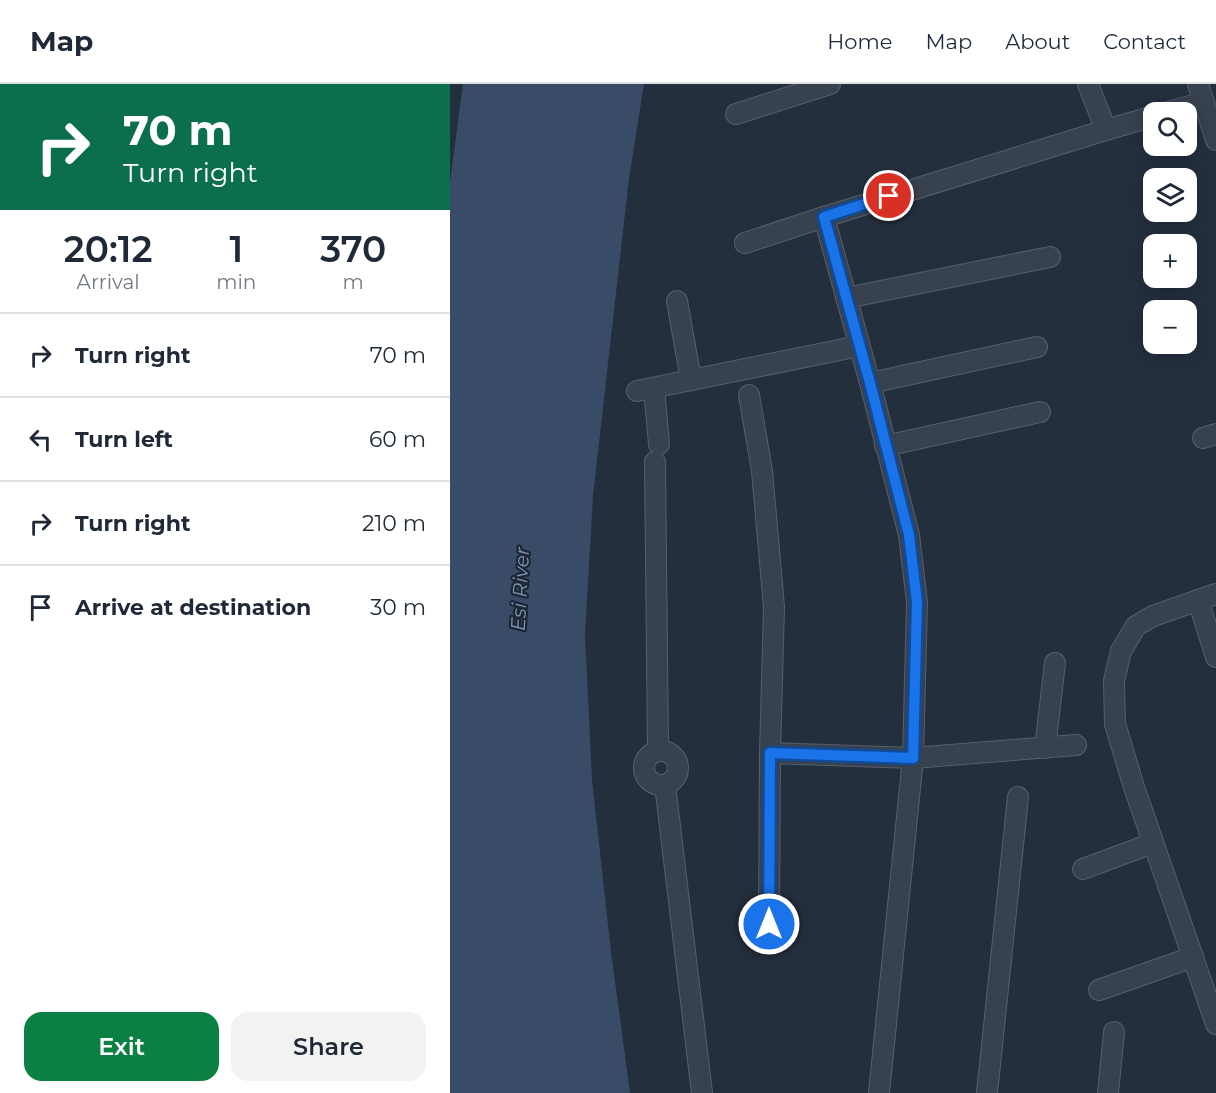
<!DOCTYPE html>
<html lang="en">
<head>
<meta charset="utf-8">
<style>
	:root { --surface:#fff; --page:#f2f2f3; --text:#1f2937; --muted:#747a83; --line:#e0e1e3; --accent:#0b8043 }
	body { margin:0; font-family:Montserrat,sans-serif; background:var(--page); color:var(--text); height:100vh; display:flex; flex-direction:column; font-size:22px; white-space:nowrap }
	* { box-sizing:border-box; margin:0 }
	p { font-size:20px; color:var(--muted) }
	.icon { flex:none; width:33px; height:33px; fill:none; stroke:currentColor; stroke-width:2; stroke-linecap:round; stroke-linejoin:round }
	.map { position:relative; flex:1; overflow:hidden }
	.panel { display:flex; flex-direction:column; background:var(--surface); width:450px }
	.panel>* { flex:none }
	.hud { background:#0b6e4f; color:#fff; overflow:hidden }
	.fabs { position:absolute; left:693px; top:18px; display:grid; gap:12px }
	.fabs a { display:grid; place-items:center; width:54px; height:54px; border-radius:12px; background:var(--surface); box-shadow:0 3px 15px #0003; font-size:30px }
	.pin { position:absolute; display:grid; place-items:center; width:51px; height:51px; color:#fff; margin:-26px; border:3px solid #fff; border-radius:50%; box-shadow:0 2px 6px #0007 }
	.me { position:absolute; width:66px; margin:-33px; rotate:0deg; stroke-linejoin:round; filter:drop-shadow(0 0 4px #0008) }
	.turn { display:flex; align-items:center; gap:21px; height:126px; padding:0 24px; font-size:27px }
	.turn .icon { width:78px; height:78px; stroke-width:2.5 }
	.turn b { display:block; font-size:42px; line-height:51px }
	.eta { display:flex; justify-content:space-evenly; align-items:center; height:102px; text-align:center }
	.eta b { font-size:36px; font-weight:600; line-height:42px }
	.primary-button { display:flex; gap:12px; margin-top:auto; padding:12px 24px }
	.primary-button a { flex:1; height:69px; border-radius:18px; background:var(--accent); color:#fff; font-size:24px; font-weight:600; line-height:69px; text-align:center }
	.primary-button a+a { background:var(--page); color:var(--text) }
	ul { padding:0; list-style:none }
	li { display:flex; align-items:center; gap:18px; height:84px; padding:0 24px; border-top:2px solid var(--line) }
	li div { flex:1 }
	li b { display:block; font-size:22px }
	li em { font-style:normal }
	header { display:flex; align-items:center; gap:36px; box-sizing:border-box; height:84px; padding:0 30px; background:var(--surface); border-bottom:2px solid var(--line) }
	header strong { font-size:28px }
	nav { display:flex; gap:33px; margin-inline-start:auto; font-size:21px }
	main { display:flex; flex:1; min-height:0 }
	.map>svg:first-child { display:block }
	.water { fill:#394c67 }
	.lines { fill:none; stroke-linecap:round; stroke-linejoin:round }
	.street-casing { stroke:#565f6c; stroke-width:22 }
	.street { stroke:#38414e; stroke-width:20 }
	.route-casing { stroke:#114b97; stroke-width:15 }
	.route { stroke:#1a73e8; stroke-width:10 }
	.labels { text-anchor:middle; dominant-baseline:central; stroke-width:4.5; stroke-linejoin:round; paint-order:stroke }
	.water-label { font-size:20px; font-style:italic; fill:#7c92b1; stroke:#1d2633 }
</style>
</head>
<body>
<header>
<strong>Map</strong>
<nav><a>Home</a><a>Map</a><a>About</a><a>Contact</a></nav>
</header>
<main>
<section class="panel">
<div class="hud">
<div class="turn"><svg class="icon" aria-label="right" viewBox="0 0 24 24"><path d="M7 20v-9h11M14 6l5 5-5 5"/></svg><div><b>70 m</b>Turn right</div></div>
</div>
<div class="eta">
<div><b>20:12</b><p>Arrival</p></div>
<div><b>1</b><p>min</p></div>
<div><b>370</b><p>m</p></div>
</div>
<ul>
<li><svg class="icon" aria-label="right" viewBox="0 0 24 24"><path d="M7 20v-9h11M14 6l5 5-5 5"/></svg><div><b>Turn right</b></div><em>70 m</em></li>
<li><svg class="icon" aria-label="left" viewBox="0 0 24 24"><path d="M17 20v-9H6M10 6l-5 5 5 5"/></svg><div><b>Turn left</b></div><em>60 m</em></li>
<li><svg class="icon" aria-label="right" viewBox="0 0 24 24"><path d="M7 20v-9h11M14 6l5 5-5 5"/></svg><div><b>Turn right</b></div><em>210 m</em></li>
<li><svg class="icon" aria-label="arrive" viewBox="0 0 24 24"><path d="M6 21V4h12l-3 4 3 4H6"/></svg><div><b>Arrive at destination</b></div><em>30 m</em></li>
</ul>
<div class="primary-button"><a>Exit</a><a>Share</a></div>
</section>
<div class="map">
<svg width="766" height="1009" viewBox="0 0 766 1009">
	<rect width="100%" height="100%" fill="#242f3e"/>
	<polygon class="water" points="13,0 194,0 179,94 143,412 135,551 142,696 161,868 180,1009 0,1009 0,98"/>
	<g class="lines">
		<defs>
			<g id="street">
				<polyline points="638,0 656,46 704,32"/>
				<polyline points="748,0 766,56"/>
				<polyline points="718,28 754,18"/>
				<polyline points="286,30 380,0"/>
				<polyline points="295,159 374,133"/>
				<polyline points="396,214 600,173"/>
				<polyline points="227,217 241,296"/>
				<polyline points="420,299 587,263"/>
				<polyline points="204,304 209,360"/>
				<polyline points="187,307 409,262"/>
				<polyline points="299,311 312,387 324,523 320,669 319,840"/>
				<polyline points="753,354 766,350"/>
				<polyline points="435,362 590,328"/>
				<polyline points="205,378 208,666"/>
				<polyline points="748,516 766,573"/>
				<polyline points="595,664 605,579"/>
				<circle cx="211" cy="684" r="17"/>
				<polyline points="320,669 463,674 626,661"/>
				<polyline points="215,701 252,1009"/>
				<polyline points="633,785 703,759"/>
				<polyline points="649,906 743,873"/>
				<polyline points="766,940 684,703 665,640 664,597 671,567 686,542 703,532 766,510"/>
				<polyline points="429,1009 463,674 467,518 459,451 420,299 374,133 656,46"/>
				<polyline points="537,1009 568,713"/>
				<polyline points="658,1009 664,948"/>
			</g>
		</defs>
		<use href="#street" class="street-casing"/>
		<use href="#street" class="street"/>
	</g>
	<g class="lines">
		<defs>
			<polyline id="route" points="319,840 320,669 463,674 467,518 459,451 420,299 374,133 439,112"/>
		</defs>
		<use href="#route" class="route-casing"/>
		<use href="#route" class="route"/>
	</g>
	<g class="labels">
		<g class="water-label">
			<text transform="translate(70 505) rotate(-87)">Esi River</text>
		</g>
	</g>
</svg>
<div class="fabs">
<a><svg class="icon" aria-label="search" viewBox="0 0 24 24"><circle cx="10" cy="10" r="6"/><path d="M15 15l6 6"/></svg></a>
<a><svg class="icon" aria-label="layers" viewBox="0 0 24 24"><path d="M12 4l9 5-9 5-9-5zM3 14l9 5 9-5"/></svg></a>
<a>+</a>
<a>−</a>
</div>
<div class="pin" style="left:439px;top:112px;background:#d93025"><svg class="icon" aria-label="arrive" viewBox="0 0 24 24"><path d="M6 21V4h12l-3 4 3 4H6"/></svg></div>
<svg class="me" style="left:319px;top:840px" viewBox="-20 -20 40 40"><circle r="17" fill="#1a73e8" stroke="#fff" stroke-width="3"/><path d="M0-11L8 9 0 5-8 9z" fill="#fff"/></svg>
</div>
</main>
</body>
</html>
